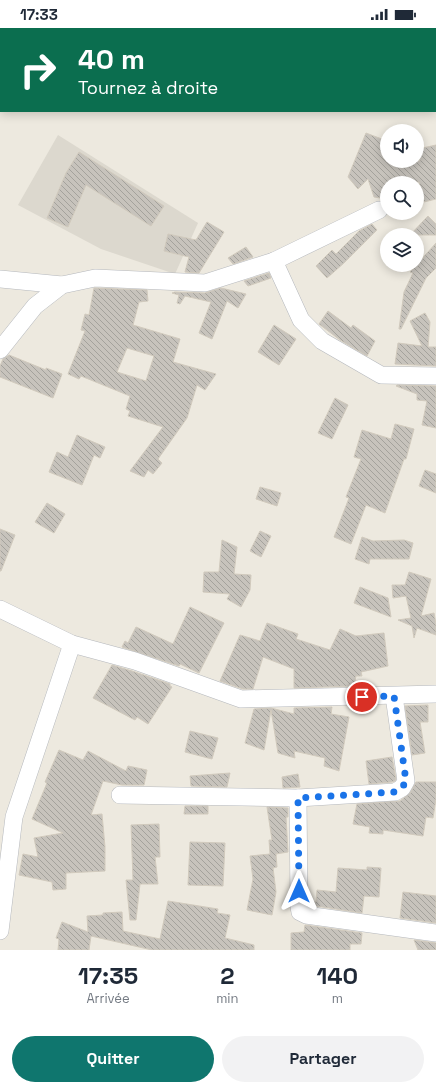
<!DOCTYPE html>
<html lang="fr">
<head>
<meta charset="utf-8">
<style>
	:root { --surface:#fff; --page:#f2f2f3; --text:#1f2937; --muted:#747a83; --accent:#0f766e }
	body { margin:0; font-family:"Space Grotesk",sans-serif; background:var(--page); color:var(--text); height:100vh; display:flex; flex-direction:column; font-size:15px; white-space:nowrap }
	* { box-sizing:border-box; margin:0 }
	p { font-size:13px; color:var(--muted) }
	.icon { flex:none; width:22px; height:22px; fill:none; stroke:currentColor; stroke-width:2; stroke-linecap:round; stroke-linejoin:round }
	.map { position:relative; height:922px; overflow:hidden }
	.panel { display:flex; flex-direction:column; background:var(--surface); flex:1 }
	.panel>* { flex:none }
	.top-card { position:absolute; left:0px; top:0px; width:436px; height:84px; box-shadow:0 2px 10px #0003; background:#0b6e4f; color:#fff; overflow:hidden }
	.tools { position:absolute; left:380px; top:96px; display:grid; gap:8px }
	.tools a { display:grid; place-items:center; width:44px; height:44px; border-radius:50%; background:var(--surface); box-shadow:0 2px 10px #0003; font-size:20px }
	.pin { position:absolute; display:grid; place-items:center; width:34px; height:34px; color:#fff; margin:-17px; border:2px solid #fff; border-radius:50%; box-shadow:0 1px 4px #0007 }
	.me { position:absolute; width:44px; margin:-22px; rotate:0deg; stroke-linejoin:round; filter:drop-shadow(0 0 3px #0008) }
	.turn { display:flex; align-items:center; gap:14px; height:84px; padding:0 12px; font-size:18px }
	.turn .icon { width:52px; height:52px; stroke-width:2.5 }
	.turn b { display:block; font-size:28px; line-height:34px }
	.eta { display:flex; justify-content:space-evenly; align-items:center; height:68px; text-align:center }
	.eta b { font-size:24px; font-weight:700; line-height:28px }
	.primary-button { display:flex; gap:8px; margin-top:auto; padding:8px 12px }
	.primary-button a { flex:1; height:46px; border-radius:24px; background:var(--accent); color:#fff; font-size:16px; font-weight:700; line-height:46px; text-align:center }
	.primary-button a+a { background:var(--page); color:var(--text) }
	.status { display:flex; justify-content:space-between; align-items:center; height:28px; padding:0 20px; background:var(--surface); direction:ltr }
	.status svg { height:11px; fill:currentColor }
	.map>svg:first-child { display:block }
	.education { fill:#dcd8ce }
	.building { fill:url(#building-back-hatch); stroke:#d1cabd; fill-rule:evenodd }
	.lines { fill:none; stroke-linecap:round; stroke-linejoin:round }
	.minor-casing { stroke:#b5b8bd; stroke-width:18 }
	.minor { stroke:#fff; stroke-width:17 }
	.route { stroke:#1a73e8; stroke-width:7; stroke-dasharray:0 12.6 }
</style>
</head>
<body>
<div class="status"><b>17:33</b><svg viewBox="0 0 49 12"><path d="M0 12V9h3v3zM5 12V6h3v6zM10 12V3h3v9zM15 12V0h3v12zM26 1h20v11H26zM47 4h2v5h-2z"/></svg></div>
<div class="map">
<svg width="436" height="922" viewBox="0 0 436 922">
	<defs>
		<pattern id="building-back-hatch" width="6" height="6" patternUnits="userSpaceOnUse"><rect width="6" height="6" fill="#c7c3bc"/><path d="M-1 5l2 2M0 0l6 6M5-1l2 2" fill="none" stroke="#a4a29c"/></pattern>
	</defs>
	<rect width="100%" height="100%" fill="#ede9df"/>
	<polygon class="education" points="58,107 198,195 175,246 101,221 18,177"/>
	<g class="building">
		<polygon points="366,105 387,113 387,133 420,133 418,121 436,117 436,171 424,174 419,154 387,155 387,171 374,169 368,151 358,161 348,149"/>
		<polygon points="79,124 164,178 151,198 86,157 68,199 47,190 66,145"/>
		<polygon points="428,188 436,196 436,207 410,207"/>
		<polygon points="207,194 224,204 199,245 185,244 189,229 164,223 168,206 196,212"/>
		<polygon points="372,196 377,202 344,235 327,250 316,238 332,222 336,226 359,203"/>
		<polygon points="436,215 436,240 426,250 401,301 399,301 404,264 413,245 410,244"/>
		<polygon points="246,219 253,229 233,236 228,230"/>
		<polygon points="269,245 271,250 248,258 244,253"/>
		<path d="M94,260L147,262L148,273L139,274L133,297L180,311L173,334L216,346L205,362L197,357L187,390L158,431L162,435L153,446L148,442L144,449L130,443L163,399L128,388L130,383L126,381L130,368L81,348L79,351L68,346L85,303L81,302L85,286L89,287ZM127,320L154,328L146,353L117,344Z"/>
		<polygon points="221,260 246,266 238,280 227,273 212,311 199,305 211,274 185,268 180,276 177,275 179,267 172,265 175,264 205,265"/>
		<polygon points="328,283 351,300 353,297 375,313 367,328 340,312 319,296"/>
		<polygon points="425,285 430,294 428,319 436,319 436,338 395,336 398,315 422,318 410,293"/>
		<polygon points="274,297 296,311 279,337 258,324"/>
		<polygon points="9,327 46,342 46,340 62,346 53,370 0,349 0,338 3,331"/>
		<polygon points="397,357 436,358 436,400 422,397 427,373 417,372 417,366 396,358"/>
		<polygon points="335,370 348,377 332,411 318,405"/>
		<polygon points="395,396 414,401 406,431 404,431 385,485 366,477 351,516 334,509 349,470 346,469 361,431 354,429 362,402 391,411"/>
		<polygon points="77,407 105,419 100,430 94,427 82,457 49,444 57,424 68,429"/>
		<polygon points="425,442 436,446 436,465 419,458"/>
		<polygon points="260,459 281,465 277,478 256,471"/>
		<polygon points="47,475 65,486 54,505 35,494"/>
		<polygon points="0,501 15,507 1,543 0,543"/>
		<polygon points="260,503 271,508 261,529 250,523"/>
		<polygon points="362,509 373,513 404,512 413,515 409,531 370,531 369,536 355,531"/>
		<polygon points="222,512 237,519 234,546 251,547 250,562 241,579 227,571 230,566 203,564 204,544 219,544"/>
		<polygon points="409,544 431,551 421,588 434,585 436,596 436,607 417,600 414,610 412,598 398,592 411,590 406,568 393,570 392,557 405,557"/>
		<polygon points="360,559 388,570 391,589 354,575"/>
		<polygon points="190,579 224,595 199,645 180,636 179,638 122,619 125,613 128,615 136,599 173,616"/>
		<polygon points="267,595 298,606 296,611 330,622 340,601 356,608 384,605 388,638 361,644 362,648 356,648 354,658 294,660 294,641 263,629 253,661 243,661 220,653 240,607 260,613"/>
		<polygon points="112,637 132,643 170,656 170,658 172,659 148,696 137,689 135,692 93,670"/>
		<polygon points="428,677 428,694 420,694 425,725 412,727 405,678"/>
		<polygon points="332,679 331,686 349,689 339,743 324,738 325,730 294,723 295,730 278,725 271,682 264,722 245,715 254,681 271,680 294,686 294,680"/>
		<polygon points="190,703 218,710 212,731 185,724"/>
		<polygon points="59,722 83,732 88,723 126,743 128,738 147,742 144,757 122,757 103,753 91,787 102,786 105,819 105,843 66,845 66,861 53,862 52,854 19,847 23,826 38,829 34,810 63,805 32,791 47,755 45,754"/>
		<polygon points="392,729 396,751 395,753 392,754 369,756 366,733"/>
		<polygon points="230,745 227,759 191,758 190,748"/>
		<polygon points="298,746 300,759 283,760 282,749"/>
		<polygon points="416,754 436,754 436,771 433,790 426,789 423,808 383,802 383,806 369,805 370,799 353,796 357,776 400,773 410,765"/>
		<polygon points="185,778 208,778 208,786 184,786"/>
		<polygon points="267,779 288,780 288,789 286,789 288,824 276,826 277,839 273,840 276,864 272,887 247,882 253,851 250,828 270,826 269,812 272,812"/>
		<polygon points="159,796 160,829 155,829 158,856 140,856 136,892 130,892 126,852 133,852 131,797"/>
		<polygon points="190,814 225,815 223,858 188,857"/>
		<polygon points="367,839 381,840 379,869 364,868 362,885 309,877 309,873 316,874 317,862 336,864 338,840 367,842"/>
		<polygon points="403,864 436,868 436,895 400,890"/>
		<polygon points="168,873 218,881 217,885 230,887 225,910 254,917 254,922 152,922 91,908 89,922 58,922 59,911 56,910 62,894 88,904 87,888 103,887 103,885 122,884 123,903 160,911"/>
		<polygon points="305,897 362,905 361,916 350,916 350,922 291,922 291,905 304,904"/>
		<polygon points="414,912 436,915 436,922 418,922"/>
	</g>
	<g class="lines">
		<defs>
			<g id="minor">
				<polyline points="274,233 301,292 322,313 381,347 436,348"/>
				<polyline points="0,251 62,257"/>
				<polyline points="0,322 35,278 62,257 95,250 205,255 274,233 379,182"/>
				<polyline points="0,581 72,616 135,633 241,671 436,666"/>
				<polyline points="120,767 298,770 395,764 402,760 406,753 394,668"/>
				<polyline points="298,770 299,879 300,884 306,887 436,905"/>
				<polyline points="0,903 14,789 72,616"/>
			</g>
		</defs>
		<use href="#minor" class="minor-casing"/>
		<use href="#minor" class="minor"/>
	</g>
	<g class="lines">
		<polyline class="route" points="299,863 298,770 395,764 402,760 406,753 394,668 362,669"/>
	</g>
</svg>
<div class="tools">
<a><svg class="icon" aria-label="sound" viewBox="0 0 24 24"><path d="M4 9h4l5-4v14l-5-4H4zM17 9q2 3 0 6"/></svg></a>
<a><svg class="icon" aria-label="search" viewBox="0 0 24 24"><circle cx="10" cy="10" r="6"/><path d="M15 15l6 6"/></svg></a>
<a><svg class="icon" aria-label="layers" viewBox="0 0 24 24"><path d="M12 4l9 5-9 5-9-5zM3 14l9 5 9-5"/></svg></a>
</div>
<div class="pin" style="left:362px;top:669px;background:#d93025"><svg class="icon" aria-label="arrive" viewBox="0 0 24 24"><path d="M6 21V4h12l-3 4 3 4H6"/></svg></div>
<svg class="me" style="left:299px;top:863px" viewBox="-20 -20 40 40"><path d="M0-17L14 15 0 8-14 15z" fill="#1a73e8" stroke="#fff" stroke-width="4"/></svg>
<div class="top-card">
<div class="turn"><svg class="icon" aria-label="right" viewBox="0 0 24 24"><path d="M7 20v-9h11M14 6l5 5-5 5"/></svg><div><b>40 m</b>Tournez à droite</div></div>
</div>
</div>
<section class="panel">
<div class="eta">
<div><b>17:35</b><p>Arrivée</p></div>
<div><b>2</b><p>min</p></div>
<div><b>140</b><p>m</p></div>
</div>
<div class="primary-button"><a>Quitter</a><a>Partager</a></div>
</section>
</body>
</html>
